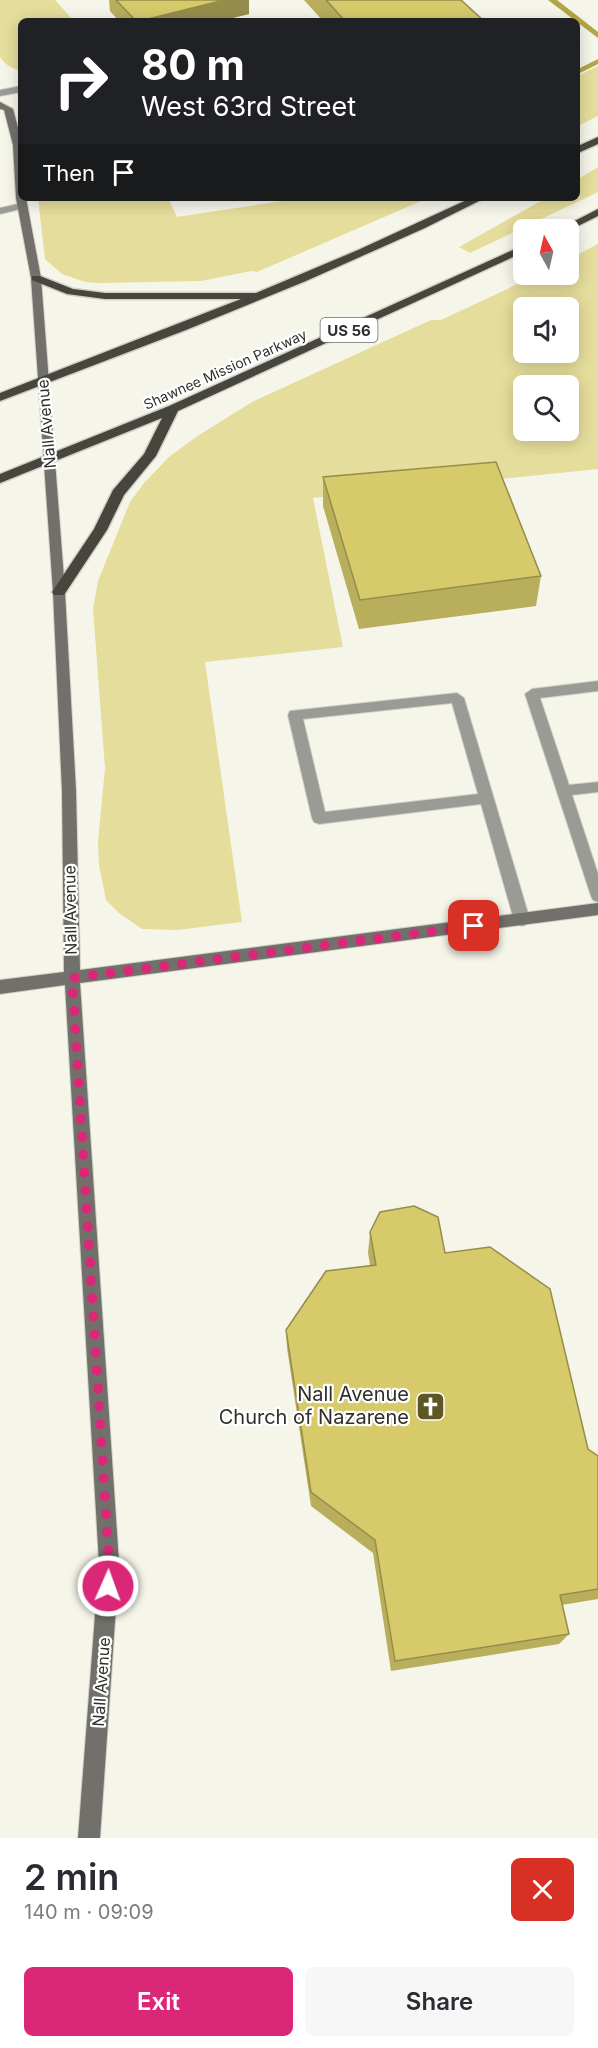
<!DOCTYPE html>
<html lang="en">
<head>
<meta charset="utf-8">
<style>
	:root { --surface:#fff; --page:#f7f7f7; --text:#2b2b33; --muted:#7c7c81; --accent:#db2777 }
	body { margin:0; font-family:Inter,sans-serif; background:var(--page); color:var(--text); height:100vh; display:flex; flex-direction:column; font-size:22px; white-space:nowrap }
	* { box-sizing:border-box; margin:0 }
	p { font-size:20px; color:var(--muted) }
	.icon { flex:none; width:33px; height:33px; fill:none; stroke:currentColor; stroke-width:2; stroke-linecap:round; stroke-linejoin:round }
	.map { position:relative; height:1838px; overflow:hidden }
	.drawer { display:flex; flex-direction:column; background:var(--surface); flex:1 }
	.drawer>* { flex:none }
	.guide { position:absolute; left:18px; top:18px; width:562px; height:183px; border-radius:9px; box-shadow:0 3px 15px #0003; background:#202124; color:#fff; overflow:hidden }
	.needle { width:39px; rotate:352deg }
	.buttons { position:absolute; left:513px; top:219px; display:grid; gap:12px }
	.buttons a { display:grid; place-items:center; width:66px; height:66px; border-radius:9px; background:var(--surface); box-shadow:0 3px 15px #0003; font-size:30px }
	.pin { position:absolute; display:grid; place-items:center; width:51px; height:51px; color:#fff; margin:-26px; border-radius:12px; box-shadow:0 3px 9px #0006 }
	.me { position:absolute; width:66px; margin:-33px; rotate:2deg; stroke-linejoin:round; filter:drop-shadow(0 0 4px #0008) }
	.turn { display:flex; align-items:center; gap:21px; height:126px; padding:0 24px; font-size:27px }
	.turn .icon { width:78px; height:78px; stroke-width:2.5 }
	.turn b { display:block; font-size:42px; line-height:51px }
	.then { display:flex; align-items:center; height:57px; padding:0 24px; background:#0003; gap:12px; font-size:22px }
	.round { display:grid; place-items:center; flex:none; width:63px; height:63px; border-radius:9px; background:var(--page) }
	.head { display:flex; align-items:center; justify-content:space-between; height:102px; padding:0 24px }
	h1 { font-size:36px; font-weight:600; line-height:45px }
	.primary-button { display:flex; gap:12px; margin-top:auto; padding:12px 24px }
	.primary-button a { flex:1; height:69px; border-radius:9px; background:var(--accent); color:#fff; font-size:24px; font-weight:600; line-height:69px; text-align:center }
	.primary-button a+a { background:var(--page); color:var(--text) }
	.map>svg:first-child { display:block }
	.green { fill:#e5dd9b; fill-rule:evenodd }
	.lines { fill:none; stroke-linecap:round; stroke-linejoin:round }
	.stream { fill:#b3a647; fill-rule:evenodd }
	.service-casing { stroke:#d2d1c8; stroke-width:2 }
	.minor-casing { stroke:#d2d1c8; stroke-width:2 }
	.secondary-casing { stroke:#d2d1c8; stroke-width:2 }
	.trunk-casing { stroke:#d2d1c8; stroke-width:3 }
	.service { fill:#9b9b96; fill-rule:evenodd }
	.minor { fill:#9b9b96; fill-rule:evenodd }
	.secondary { fill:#71706a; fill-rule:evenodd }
	.trunk { fill:#47463e; fill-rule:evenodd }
	.wall { fill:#b8ae5c }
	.shaded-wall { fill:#968d4b }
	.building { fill:#d6ca6b; stroke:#968d4b; stroke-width:1.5 }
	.route { stroke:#db2777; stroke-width:10; stroke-dasharray:0 18 }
	.labels { text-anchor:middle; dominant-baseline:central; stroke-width:4.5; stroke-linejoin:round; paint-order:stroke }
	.far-street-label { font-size:14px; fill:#302f2b; stroke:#fff }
	.shield { fill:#fff; stroke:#6e6d6b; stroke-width:1.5 }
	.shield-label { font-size:15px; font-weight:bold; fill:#302f2b }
	.street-label { font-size:16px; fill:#302f2b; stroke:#fff }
	.near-poi-label { font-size:20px; fill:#302f2b; stroke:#fff; text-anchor:end }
</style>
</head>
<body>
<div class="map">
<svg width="598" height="1838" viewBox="0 0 598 1838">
	<rect width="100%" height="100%" fill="#f6f5ea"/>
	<g class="green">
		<path d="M0,0H55L74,21H21V71C12,68 5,65 0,57Z"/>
		<polygon points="598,66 598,116 578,126 578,76"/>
		<polygon points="598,167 598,192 470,253 459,247 546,198 578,198 578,179"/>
		<polygon points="38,198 168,198 177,217 302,198 428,198 257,272 251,271 201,281 99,283 85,282 62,274 45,259"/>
		<path d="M598,244V469L313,498L343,647L205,662L242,922L177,930L142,929L119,913L106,900L99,865L98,842L105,768L93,609L98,581L130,502L144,483L169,457L196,437L252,402L431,320H441L537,275L568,274L569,259ZM524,308H568V352H524ZM524,386H568V430H524Z"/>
	</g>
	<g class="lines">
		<g class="stream">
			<polygon points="548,0 557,0 598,32 598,38"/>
			<polygon points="598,59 598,64 578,74 578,69"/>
		</g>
		<defs>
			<g id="service">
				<polygon points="598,681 598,691 540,698 569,785 598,782 598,792 572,795 598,874 598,902 593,900 591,896 525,694 532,689"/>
				<path d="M457,693L464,698L530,920L527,924L522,926L517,924L514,920L481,804L319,824L314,822L312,818L288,715L290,711ZM452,703L478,794L325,812L303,719Z"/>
			</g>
			<g id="minor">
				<polygon points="21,86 21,92 0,96 0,90"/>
				<polygon points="22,203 27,206 25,208 0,214 0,208"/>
			</g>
			<polygon id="secondary" points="0,102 13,109 21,139 21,198 26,198 41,278 65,592 76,791 80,970 598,903 598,915 80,983 119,1563 100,1838 78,1838 99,1563 65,985 0,994 0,980 64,972 62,791 53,592 31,278 16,198 13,145 4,110 0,109"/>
			<g id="trunk">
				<polygon points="598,137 598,144 578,153 578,146"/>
				<polygon points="471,198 485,198 425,228 306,281 186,330 0,401 0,393 241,299 105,299 67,294 32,280 32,276 40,276 73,289 105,293 256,293 358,250"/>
				<polygon points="598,209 598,216 568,231 557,230"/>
				<polygon points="524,245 524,252 178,411 156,456 124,495 107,530 64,595 54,595 52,592 94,529 113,490 144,454 162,418 0,483 0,474 169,406"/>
			</g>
		</defs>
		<use href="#service" class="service-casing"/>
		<use href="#minor" class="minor-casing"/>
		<use href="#secondary" class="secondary-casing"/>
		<use href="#trunk" class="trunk-casing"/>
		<use href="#service" class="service"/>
		<use href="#minor" class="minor"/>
		<use href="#secondary" class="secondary"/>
		<use href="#trunk" class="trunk"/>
	</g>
	<g class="wall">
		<polygon points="109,0 249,0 249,14 220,21 119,21 110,11"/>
		<polygon points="304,0 461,0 484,21 323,21"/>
		<polygon points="323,477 541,576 536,606 359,629 323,506"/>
		<polygon points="370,1232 445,1253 588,1449 598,1456 598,1599 562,1605 569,1634 559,1644 391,1671 373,1553 311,1506 287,1348 286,1330 370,1265 368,1253"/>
	</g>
	<polygon class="shaded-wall" points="224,0 249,0 249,14 220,21 140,21"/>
	<g class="building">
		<polygon points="116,0 224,0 140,21 136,21"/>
		<polygon points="326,0 461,0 484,21 345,21"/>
		<polygon points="496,462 541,576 360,600 323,477"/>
		<polygon points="414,1206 438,1217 445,1253 490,1247 550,1289 588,1449 598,1456 598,1589 560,1595 569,1634 395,1661 375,1540 311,1492 286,1330 326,1271 376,1265 370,1232 380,1212"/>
	</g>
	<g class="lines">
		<polyline class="route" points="108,1586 109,1563 72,978 474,926"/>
	</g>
	<defs>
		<symbol id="church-square" viewBox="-11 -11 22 22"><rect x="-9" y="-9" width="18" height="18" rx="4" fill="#5e5723" stroke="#fff"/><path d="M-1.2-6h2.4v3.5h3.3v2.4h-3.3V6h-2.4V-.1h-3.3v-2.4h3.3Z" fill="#fff"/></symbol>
	</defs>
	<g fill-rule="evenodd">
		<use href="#church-square" x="414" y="1390" width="33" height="33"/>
	</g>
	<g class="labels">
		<g class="far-street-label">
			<text transform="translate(225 369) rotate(-24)">Shawnee Mission Parkway</text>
		</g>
		<rect class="shield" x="320.5" y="318" width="57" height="24" rx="4.5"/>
		<g class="shield-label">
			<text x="349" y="330">US 56</text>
		</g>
		<g class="street-label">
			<text transform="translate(46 424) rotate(-95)">Nall Avenue</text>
			<text transform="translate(70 910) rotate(-91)">Nall Avenue</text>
			<text transform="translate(101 1682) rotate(-86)">Nall Avenue</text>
		</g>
		<g class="near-poi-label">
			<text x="409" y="1394">Nall Avenue<tspan x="409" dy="23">Church of Nazarene</tspan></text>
		</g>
	</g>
</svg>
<div class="buttons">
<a><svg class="needle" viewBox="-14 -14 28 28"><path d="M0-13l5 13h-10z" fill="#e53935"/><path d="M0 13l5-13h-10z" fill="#7c7c81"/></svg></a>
<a><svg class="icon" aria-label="sound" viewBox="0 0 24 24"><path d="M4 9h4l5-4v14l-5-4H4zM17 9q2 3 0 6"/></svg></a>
<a><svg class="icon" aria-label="search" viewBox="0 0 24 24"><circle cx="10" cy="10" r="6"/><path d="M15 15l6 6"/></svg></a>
</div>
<div class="pin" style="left:474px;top:926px;background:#d93025"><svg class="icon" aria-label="arrive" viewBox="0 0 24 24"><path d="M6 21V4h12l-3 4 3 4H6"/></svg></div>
<svg class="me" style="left:108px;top:1586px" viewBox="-20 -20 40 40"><circle r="17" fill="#db2777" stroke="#fff" stroke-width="3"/><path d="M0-11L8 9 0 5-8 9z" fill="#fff"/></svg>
<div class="guide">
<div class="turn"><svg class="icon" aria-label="right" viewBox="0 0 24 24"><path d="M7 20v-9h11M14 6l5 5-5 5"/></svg><div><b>80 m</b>West 63rd Street</div></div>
<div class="then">Then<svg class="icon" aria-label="arrive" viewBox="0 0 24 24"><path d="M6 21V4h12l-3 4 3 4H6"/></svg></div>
</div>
</div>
<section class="drawer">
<div class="head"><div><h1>2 min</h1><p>140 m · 09:09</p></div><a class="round" style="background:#d93025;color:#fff"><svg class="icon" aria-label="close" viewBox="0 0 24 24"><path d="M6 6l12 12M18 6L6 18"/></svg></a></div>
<div class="primary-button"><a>Exit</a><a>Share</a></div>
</section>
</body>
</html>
